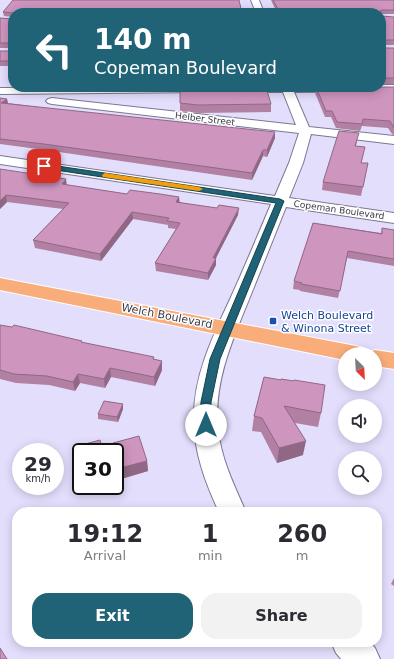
<!DOCTYPE html>
<html lang="en">
<head>
<meta charset="utf-8">
<style>
	:root { --surface:#fff; --page:#f2f2f3; --text:#2b2b33; --muted:#7c7c81; --accent:#206376 }
	body { margin:0; font-family:"DejaVu Sans",sans-serif; background:var(--page); color:var(--text); height:100vh; display:flex; flex-direction:column; font-size:15px; white-space:nowrap }
	* { box-sizing:border-box; margin:0 }
	p { font-size:13px; color:var(--muted) }
	.icon { flex:none; width:22px; height:22px; fill:none; stroke:currentColor; stroke-width:2; stroke-linecap:round; stroke-linejoin:round }
	.map { position:relative; flex:1; overflow:hidden }
	.details { position:absolute; left:12px; top:507px; width:370px; height:140px; display:flex; flex-direction:column; background:var(--surface); border-radius:16px; box-shadow:0 2px 10px #0003 }
	.details>* { flex:none }
	.hud { position:absolute; left:8px; top:8px; width:378px; height:84px; border-radius:16px; box-shadow:0 2px 10px #0003; background:#206376; color:#fff; overflow:hidden }
	.needle { width:26px; rotate:156deg }
	.fabs { position:absolute; left:338px; top:347px; display:grid; gap:8px }
	.fabs a { display:grid; place-items:center; width:44px; height:44px; border-radius:50%; background:var(--surface); box-shadow:0 2px 10px #0003; font-size:20px }
	.speed { position:absolute; left:12px; top:443px; display:flex; gap:8px; font-size:20px; font-weight:700; text-align:center }
	.speed>* { display:grid; place-content:center; width:52px; height:52px; border-radius:50%; background:var(--surface); box-shadow:0 2px 10px #0003; line-height:1 }
	.speed small { font-size:10px; font-weight:400 }
	.speed .limit { border:2px solid #111; border-radius:6px; background:#fff; color:#111 }
	.pin { position:absolute; display:grid; place-items:center; width:34px; height:34px; color:#fff; margin:-17px; border-radius:8px; box-shadow:0 2px 6px #0006 }
	.me { position:absolute; width:44px; margin:-22px; rotate:0deg; stroke-linejoin:round; filter:drop-shadow(0 0 3px #0008) }
	.turn { display:flex; align-items:center; gap:14px; height:84px; padding:0 20px; font-size:18px }
	.turn .icon { width:52px; height:52px; stroke-width:2.5 }
	.turn b { display:block; font-size:28px; line-height:34px }
	.eta { display:flex; justify-content:space-evenly; align-items:center; height:68px; text-align:center }
	.eta b { font-size:24px; font-weight:700; line-height:28px }
	.cta { display:flex; gap:8px; margin-top:auto; padding:8px 20px }
	.cta a { flex:1; height:46px; border-radius:16px; background:var(--accent); color:#fff; font-size:16px; font-weight:700; line-height:46px; text-align:center }
	.cta a+a { background:var(--page); color:var(--text) }
	.map>svg:first-child { display:block }
	.lines { fill:none; stroke-linecap:round; stroke-linejoin:round }
	.minor-casing { stroke:#7c7792; stroke-width:2 }
	.major-casing { stroke:#fff; stroke-width:2 }
	.minor { fill:#fff; fill-rule:evenodd }
	.major { fill:#f9ad7a; fill-rule:evenodd }
	.wall { fill:#b180a3 }
	.shaded-wall { fill:#906885 }
	.building { fill:#ce95be; stroke:#906885 }
	.route { fill:#206376; stroke:#15404d }
	.slow { fill:#f59e0b }
	.transit-dot { fill:#1a4fb4; stroke:#fff; stroke-width:1.5 }
	.labels { text-anchor:middle; dominant-baseline:central; stroke-width:3; stroke-linejoin:round; paint-order:stroke }
	.far-street-label { font-size:9px; fill:#3c3a46; stroke:#fff }
	.transit-label { font-size:11px; fill:#164399; stroke:#fff; text-anchor:start }
	.street-label { font-size:11px; fill:#3c3a46; stroke:#fff }
</style>
</head>
<body>
<div class="map">
<svg width="394" height="659" viewBox="0 0 394 659">
	<rect width="100%" height="100%" fill="#e4defd"/>
	<g class="lines">
		<defs>
			<g id="minor">
				<polygon points="251,0 259,0 264,13 256,13"/>
				<path d="M381,85H394V91L294,92L309,127L394,136V144L311,134L303,163L289,198L394,213V223L286,207C274,237 262,267 250,297C233,339 213,382 218,429C221,459 234,485 246,512H219C205,482 193,450 194,416C194,374 214,334 231,297C245,266 258,235 271,204L0,164V156L275,196L289,163L299,133L52,104L48,103L46,101L48,99L52,98L296,125L283,92H240L235,89L236,87H381Z"/>
				<polygon points="212,87 213,89 212,91 208,92 0,94 0,88"/>
				<polygon points="331,642 370,642 375,648 380,659 341,659 336,653"/>
			</g>
			<polygon id="major" points="0,278 356,346 364,348 367,353 375,350 394,353 394,369 375,366 375,354 345,354 345,360 0,290"/>
		</defs>
		<use href="#minor" class="minor-casing"/>
		<use href="#major" class="major-casing"/>
		<use href="#minor" class="minor"/>
		<use href="#major" class="major"/>
	</g>
	<g class="wall">
		<polygon points="271,0 394,0 394,14 381,14 381,13 277,13"/>
		<polygon points="3,12 242,13 13,17 4,16"/>
		<polygon points="381,16 394,17 394,45 381,45"/>
		<polygon points="0,18 13,19 13,48 0,48"/>
		<rect x="381" y="48" width="13" height="36"/>
		<rect x="0" y="51" width="13" height="15"/>
		<polygon points="316,87 394,87 394,135 392,134 388,128 362,126 360,131 336,128 331,117 325,117 315,93"/>
		<polygon points="0,98 7,99 8,103 275,138 267,157 263,156 252,180 45,150 0,144"/>
		<polygon points="180,103 271,104 271,112 198,113 180,111"/>
		<polygon points="357,141 356,146 363,156 361,163 368,163 361,196 322,190 323,182"/>
		<polygon points="0,169 67,185 127,194 179,197 179,202 238,215 216,258 216,265 208,280 156,271 155,263 176,229 168,228 168,225 133,219 101,261 35,248 33,240 63,209 7,202 0,209"/>
		<polygon points="313,223 381,233 382,228 394,230 394,266 347,258 338,298 300,291 300,290 293,289 294,281"/>
		<polygon points="0,325 82,341 82,343 162,361 162,370 155,386 111,377 105,388 80,383 75,391 49,385 16,383 0,379"/>
		<polygon points="264,377 321,413 318,427 295,423 303,455 277,463 261,432 252,431 254,416"/>
		<polygon points="123,404 123,409 118,422 98,419 98,414"/>
		<polygon points="113,443 147,461 148,471 121,479 115,456 115,452 114,452"/>
		<polygon points="394,578 394,586 391,584"/>
	</g>
	<g class="shaded-wall">
		<polygon points="7,99 8,104 1,103"/>
		<polygon points="275,132 275,138 267,157 267,150"/>
		<polygon points="263,150 263,156 252,180 252,173"/>
		<polygon points="66,179 67,186 62,184"/>
		<polygon points="6,195 7,202 0,209 0,201"/>
		<polygon points="179,197 180,204 176,202"/>
		<polygon points="239,208 238,215 216,258 216,265 208,280 208,273 213,258"/>
		<polygon points="132,212 133,219 101,261 100,254"/>
		<polygon points="162,361 162,370 155,386 154,377"/>
		<polygon points="110,368 111,377 105,388 104,379"/>
		<polygon points="78,374 80,383 75,391 73,382"/>
		<polygon points="123,404 123,409 118,422 117,417"/>
		<polygon points="306,441 303,455 277,463 279,448"/>
		<polygon points="81,459 81,465 78,466 77,460"/>
		<polygon points="147,461 148,471 121,479 120,468"/>
	</g>
	<g class="building">
		<polygon points="13,0 239,0 242,13 13,13 3,12"/>
		<polygon points="273,0 394,0 394,10 382,10 380,11 381,13 280,13"/>
		<polygon points="381,16 394,17 394,40 381,40"/>
		<polygon points="0,18 13,19 13,43 0,43"/>
		<polygon points="381,48 394,48 394,78 382,78 381,79"/>
		<rect x="0" y="51" width="13" height="10"/>
		<polygon points="180,87 266,87 271,104 198,105 180,103"/>
		<polygon points="316,87 394,87 394,128 390,121 363,119 362,124 337,122 332,111 326,111"/>
		<polygon points="0,98 7,99 1,103 275,132 267,150 263,150 252,173 44,144 0,139"/>
		<polygon points="339,131 359,133 355,146 365,147 361,163 368,163 363,187 323,182"/>
		<polygon points="0,169 66,179 62,184 127,194 130,190 160,194 179,197 176,202 217,208 219,205 239,208 213,258 216,258 208,273 155,263 180,223 167,221 169,218 132,212 100,254 33,240 69,203 6,195 0,201"/>
		<polygon points="313,223 382,234 382,228 394,230 394,259 348,251 340,291 301,284 302,283 294,281"/>
		<polygon points="0,325 12,327 14,325 82,341 81,342 154,357 153,359 162,361 154,377 110,368 104,379 78,374 73,382 47,376 14,374 0,370"/>
		<polygon points="264,377 281,380 281,379 294,381 294,380 325,385 321,413 284,406 306,441 279,448 262,418 254,416"/>
		<polygon points="104,401 123,404 117,417 98,414"/>
		<polygon points="139,436 147,461 120,468 113,443"/>
		<polygon points="100,440 103,452 81,452 81,459 77,460 74,447"/>
		<polygon points="0,648 7,659 0,659"/>
	</g>
	<polygon class="route" points="44,164 280,199 284,201 220,359 211,402 211,425 210,428 206,429 202,428 200,425 201,402 210,359 276,203 42,168 42,165"/>
	<polygon class="slow" points="105,173 199,187 203,189 199,191 103,177 102,175"/>
	<rect class="transit-dot" x="269" y="317" width="8" height="8" rx="2"/>
	<g class="labels">
		<g class="far-street-label">
			<text transform="translate(205 119) rotate(7)">Helber Street</text>
			<text transform="translate(339 210) rotate(8)">Copeman Boulevard</text>
		</g>
		<g class="transit-label">
			<text x="281" y="315">Welch Boulevard<tspan x="281" dy="13">&amp; Winona Street</tspan></text>
		</g>
		<g class="street-label">
			<text transform="translate(167 316) rotate(11)">Welch Boulevard</text>
		</g>
	</g>
</svg>
<div class="fabs">
<a><svg class="needle" viewBox="-14 -14 28 28"><path d="M0-13l5 13h-10z" fill="#e53935"/><path d="M0 13l5-13h-10z" fill="#7c7c81"/></svg></a>
<a><svg class="icon" aria-label="sound" viewBox="0 0 24 24"><path d="M4 9h4l5-4v14l-5-4H4zM17 9q2 3 0 6"/></svg></a>
<a><svg class="icon" aria-label="search" viewBox="0 0 24 24"><circle cx="10" cy="10" r="6"/><path d="M15 15l6 6"/></svg></a>
</div>
<div class="speed"><div>29<small>km/h</small></div><div class="limit">30</div></div>
<div class="pin" style="left:44px;top:166px;background:#d93025"><svg class="icon" aria-label="arrive" viewBox="0 0 24 24"><path d="M6 21V4h12l-3 4 3 4H6"/></svg></div>
<svg class="me" style="left:206px;top:425px" viewBox="-20 -20 40 40"><circle r="19" fill="#fff"/><path d="M0-13L10 11 0 6-10 11z" fill="#206376"/></svg>
<div class="hud">
<div class="turn"><svg class="icon" aria-label="left" viewBox="0 0 24 24"><path d="M17 20v-9H6M10 6l-5 5 5 5"/></svg><div><b>140 m</b>Copeman Boulevard</div></div>
</div>
<section class="details">
<div class="eta">
<div><b>19:12</b><p>Arrival</p></div>
<div><b>1</b><p>min</p></div>
<div><b>260</b><p>m</p></div>
</div>
<div class="cta"><a>Exit</a><a>Share</a></div>
</section>
</div>
</body>
</html>
